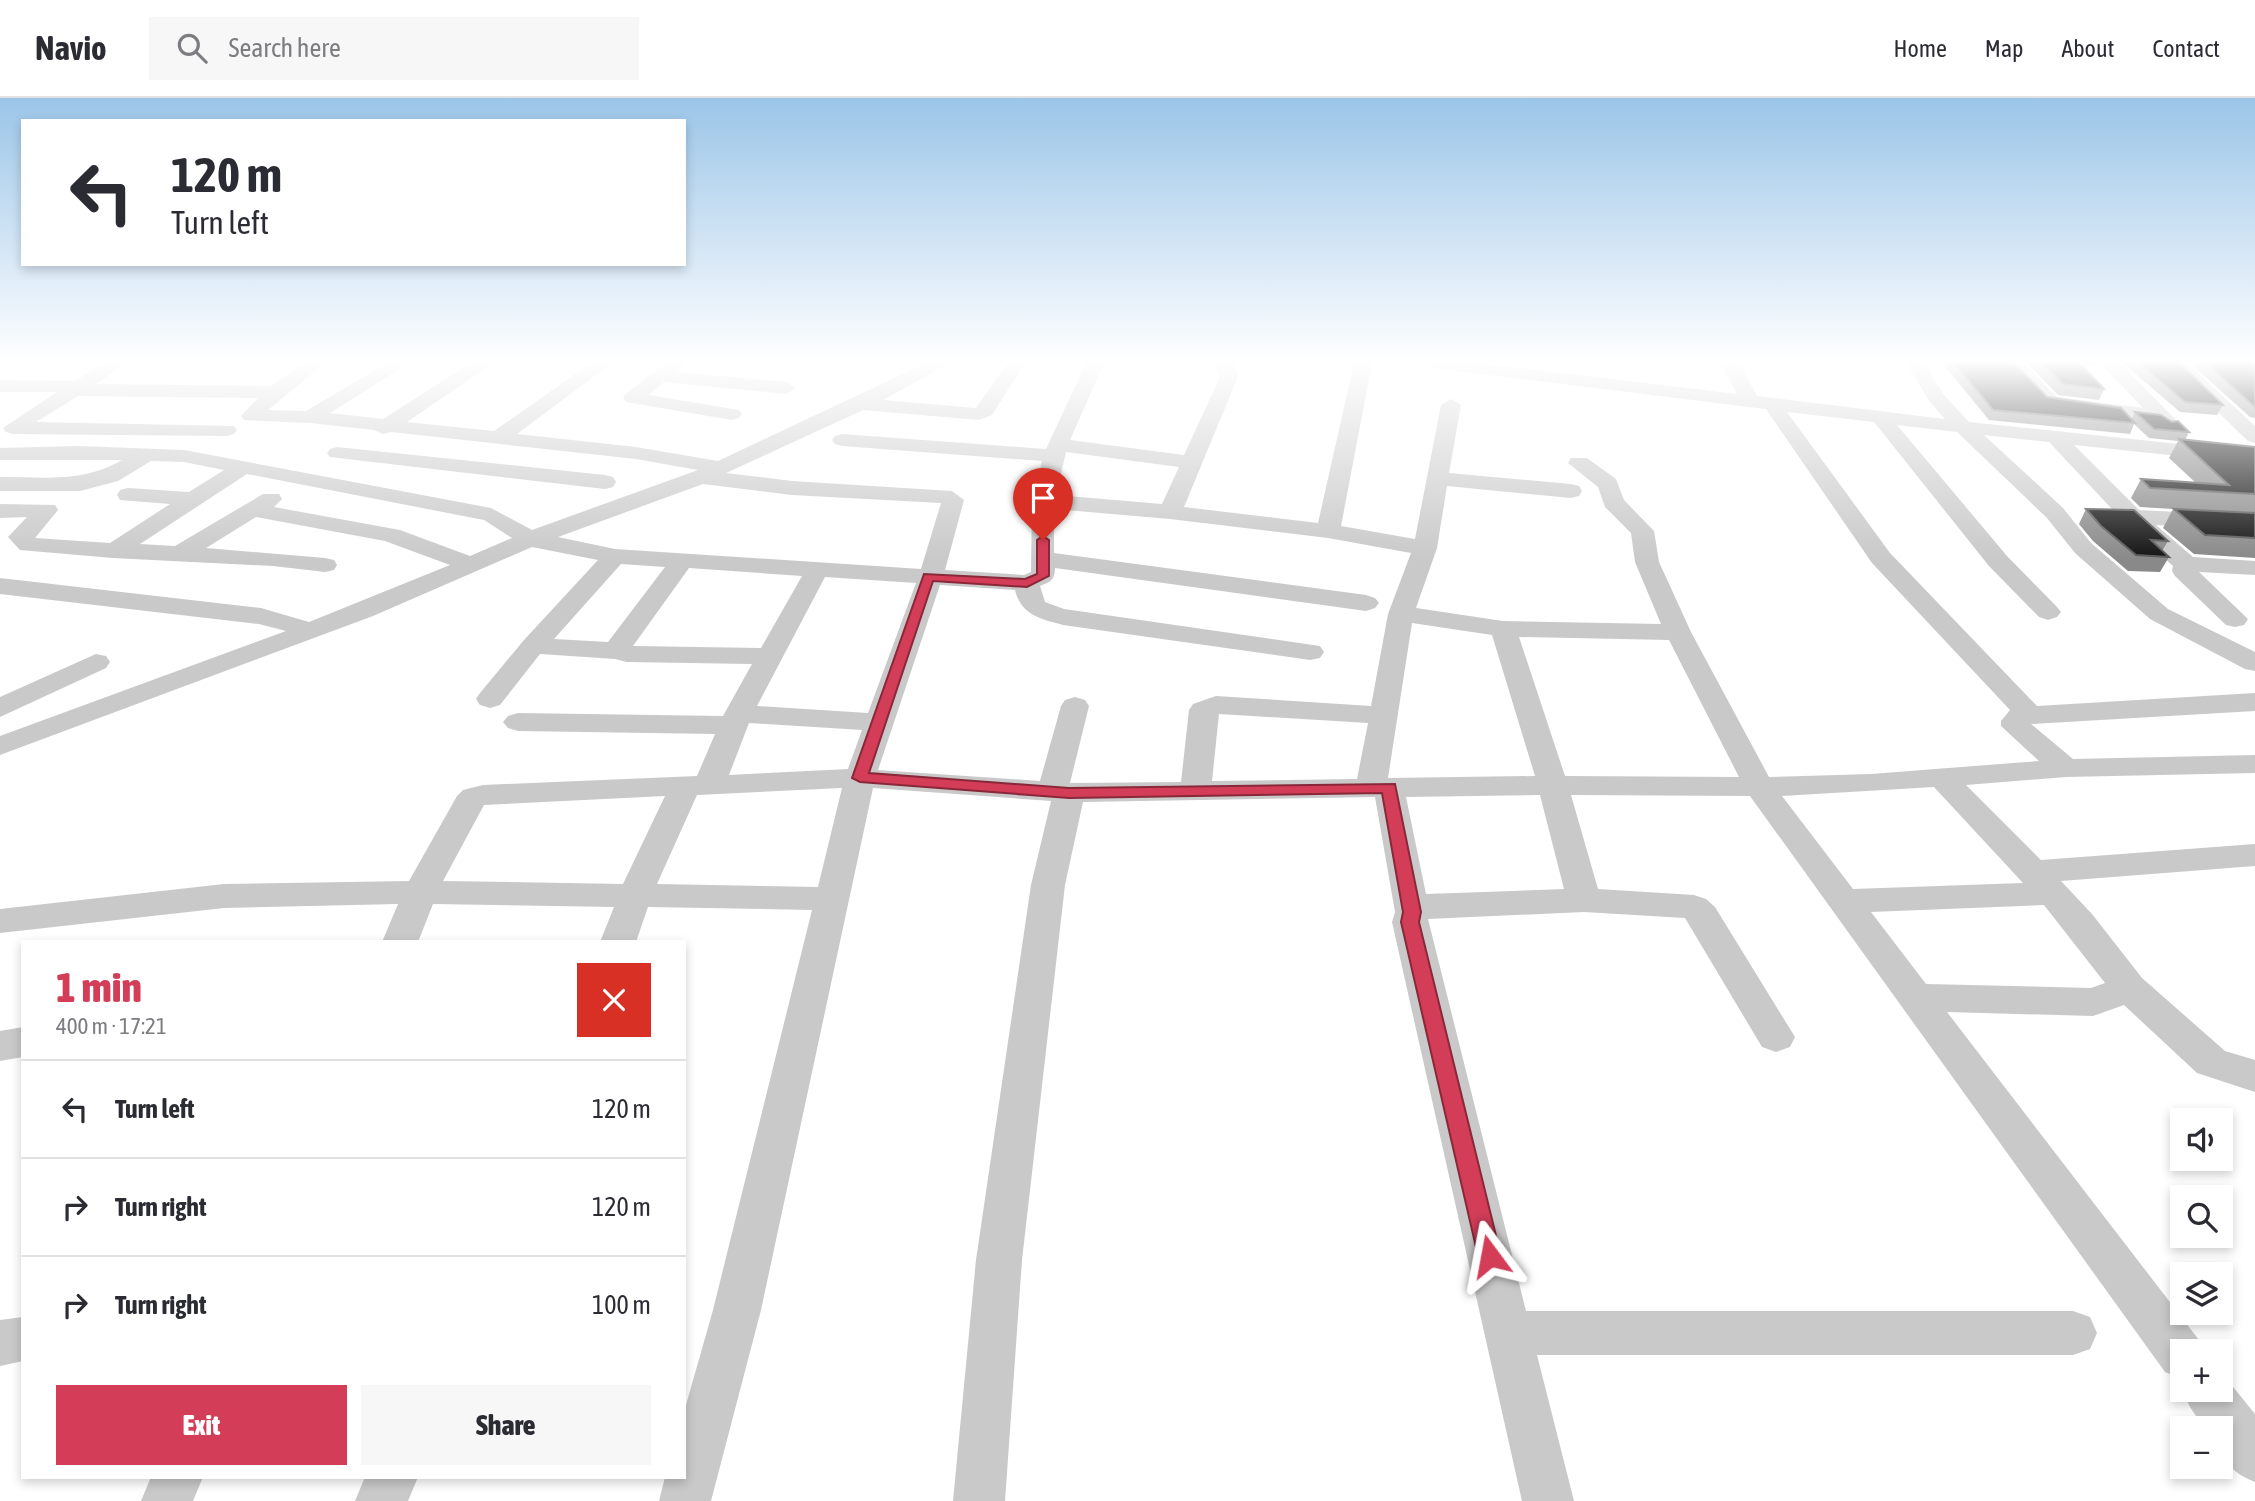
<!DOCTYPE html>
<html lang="en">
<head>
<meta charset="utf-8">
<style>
	:root { --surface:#fff; --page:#f7f7f7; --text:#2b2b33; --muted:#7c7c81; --line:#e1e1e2; --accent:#d33d58 }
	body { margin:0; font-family:"Asap Condensed",sans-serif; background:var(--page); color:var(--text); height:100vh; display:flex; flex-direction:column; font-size:26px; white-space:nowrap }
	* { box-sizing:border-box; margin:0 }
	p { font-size:23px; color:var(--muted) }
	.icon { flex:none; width:38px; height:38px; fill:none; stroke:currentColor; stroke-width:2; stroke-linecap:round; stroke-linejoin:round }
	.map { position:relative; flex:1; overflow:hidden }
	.sheet { position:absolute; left:21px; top:842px; width:665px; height:539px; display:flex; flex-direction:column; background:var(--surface); border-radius:0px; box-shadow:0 4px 10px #0003 }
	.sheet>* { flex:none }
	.hud { position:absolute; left:21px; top:21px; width:665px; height:147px; border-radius:0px; box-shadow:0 4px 10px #0003; background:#fff; color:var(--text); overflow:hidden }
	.buttons { position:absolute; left:2170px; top:1010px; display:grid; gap:14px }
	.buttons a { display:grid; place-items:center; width:63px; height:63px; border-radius:0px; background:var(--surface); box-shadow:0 4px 10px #0003; font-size:35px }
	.pin { position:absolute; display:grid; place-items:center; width:60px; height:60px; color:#fff; margin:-72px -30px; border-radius:50% 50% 50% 0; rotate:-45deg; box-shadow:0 0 7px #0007 }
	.pin .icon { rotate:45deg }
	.me { position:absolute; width:77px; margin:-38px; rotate:347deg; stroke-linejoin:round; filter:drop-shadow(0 0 5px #0008) }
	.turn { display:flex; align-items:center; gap:24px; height:147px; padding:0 35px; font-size:32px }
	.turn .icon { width:91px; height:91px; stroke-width:2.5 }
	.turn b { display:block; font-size:49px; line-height:60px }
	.round { display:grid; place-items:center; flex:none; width:74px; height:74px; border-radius:0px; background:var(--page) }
	.headline { display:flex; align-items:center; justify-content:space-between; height:119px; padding:0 35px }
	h1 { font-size:42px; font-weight:800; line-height:52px; color:var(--accent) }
	.action { display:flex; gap:14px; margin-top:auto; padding:14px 35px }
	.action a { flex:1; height:80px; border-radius:0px; background:var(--accent); color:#fff; font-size:28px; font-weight:800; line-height:80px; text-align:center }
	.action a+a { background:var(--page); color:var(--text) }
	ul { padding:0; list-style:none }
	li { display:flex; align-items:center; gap:21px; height:98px; padding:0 35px; border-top:2px solid var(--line) }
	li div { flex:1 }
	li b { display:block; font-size:26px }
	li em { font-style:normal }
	header { display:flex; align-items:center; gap:42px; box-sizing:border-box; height:98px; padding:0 35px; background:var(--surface); border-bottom:2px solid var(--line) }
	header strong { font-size:33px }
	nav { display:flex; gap:38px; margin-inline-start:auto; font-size:24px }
	.search { width:490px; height:63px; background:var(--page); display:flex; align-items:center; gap:18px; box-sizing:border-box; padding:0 24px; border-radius:0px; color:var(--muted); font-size:26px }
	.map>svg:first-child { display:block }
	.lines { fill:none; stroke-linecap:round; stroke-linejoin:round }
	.minor { fill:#c9c9c9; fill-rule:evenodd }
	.wall { fill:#898989 }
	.building { fill:#131313; stroke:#5a5a5a; stroke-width:2 }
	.route { fill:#d33d58; stroke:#892839; stroke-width:2 }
</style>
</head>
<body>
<header>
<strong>Navio</strong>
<div class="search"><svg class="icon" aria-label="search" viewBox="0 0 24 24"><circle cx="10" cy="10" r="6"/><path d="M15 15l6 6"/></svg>Search here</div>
<nav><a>Home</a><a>Map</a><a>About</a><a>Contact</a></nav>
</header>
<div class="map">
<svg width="2255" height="1403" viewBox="0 0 2255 1403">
	<rect width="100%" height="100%" fill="#fff"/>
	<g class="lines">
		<g class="minor">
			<path d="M104,265H126L96,286L271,288L304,265H325L268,312L306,313L387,265H409L330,315L383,321L471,265H493L407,324L494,333L591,265H612L517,336L636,349L718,363L926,265H950L883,302L976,310L1007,265H1025L992,317L979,322L863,312L726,375L792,383L952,393L964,402L945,472L1024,477L1031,474L1032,403L1042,363L842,348L835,346L832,342L835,338L842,336L1046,351L1086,265H1104L1070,342L1184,357L1219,281L1220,275L1215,265H1233L1238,275L1237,281L1184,409L1318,425L1354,265H1372L1341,428L1415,441L1441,307L1451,301L1461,307L1449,375L1571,386L1579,388L1582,393L1579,398L1571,400L1447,388L1437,450L1416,510L1503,523L1661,526L1635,464L1631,435L1605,409L1598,389L1568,365L1571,360H1587L1616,381L1624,402L1654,433L1659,464L1691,534L1769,679L1871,676L2039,663L2001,628V623L2010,612L1872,465L1766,311L1432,270L1423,265H1479L1737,296L1721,265H1739L1757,298L1945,321L1930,304L1906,265H1924L1944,297L1969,324L2255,354V366L2074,347L2139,412L2255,418V432L2156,427L2193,459L2255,463V477L2199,474L2248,521L2244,527L2235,529L2226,527L2175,478L2172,473L2173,468L2126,425L2091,422L2088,417L2091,412L2112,411L2049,344L1984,337L2063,410L2091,445L2168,511L2255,554V573L2245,571L2150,521L2075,455L2047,420L1957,334L1897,327L2007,458L2057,509L2061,514L2057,519L2048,522L2039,519L1989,468L1874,324L1787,314L1890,455L2037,608L2255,595V613L2031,626L2073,661L2255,657V675L2066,679L1966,687L2041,762L2255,746V768L2061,783L2092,816L2142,880L2225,953L2255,962V994L2197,975L2124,907L2093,918L1947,914L2199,1242L2204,1253H2182V1281L2165,1274L1750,698L1571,697L1598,791L1694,797L1706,801L1715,809L1795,939L1790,949L1776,954L1762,949L1685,820L1584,814L1428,821L1526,1213H2073L2090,1219L2097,1235L2090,1251L2073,1257H1537L1574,1403H1522L1392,824L1395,814L1375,699L1083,704L1065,787L1022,1162L1005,1403H953L976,1162L1031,787L1051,703L873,690L761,1212L711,1403H659L665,1379H684V1314L713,1212L812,812L648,809L636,844H600L614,809L433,806L418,844H382L398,806L224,810L0,835V811L224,786L409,783L457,698L463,692L483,687L697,678L715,636L518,633L508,630L503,624L508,618L518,615L723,618L752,566L627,564L615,561L540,556L500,607L490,610L480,607L476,601L480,595L524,542L598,462L532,449L373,518L0,657V638L286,533L259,526L0,496V480L261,510L309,524L450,467L385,443L256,419L206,450L325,460L334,462L337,467L334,472L325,474L273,468L113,460L20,452L8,439L27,419L0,420V406L55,407L58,412L35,440L110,445L170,406L120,402L117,397L120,392L128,390L189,394L224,372L184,364L151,363L118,383L80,393H0V379C45,379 82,385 122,362H0V350L79,348L184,352L491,410L532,432L698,372L636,361L391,334L383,336L374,332L310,325L244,322L241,318L258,300L78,298L36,324L234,328L237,332L234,336L227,338L13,336L6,334L3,330L57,294H0V282L75,283ZM1066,354L1179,369L1162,406L1056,397ZM247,376L484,422L512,440L470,458L400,432L274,409L282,401L279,396H263L175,448L140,446ZM703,386L792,397L941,405L921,471L615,451L558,439ZM1054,411L1170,421L1328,440L1411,455L1388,516L1371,608L1216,598L1193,606L1189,612L1181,684L1070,685L1089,608L1085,602L1075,599L1065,602L1061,608L1040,683L878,672L940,487L1015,492C1021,517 1040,521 1063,527L1310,562L1320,560L1324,554L1320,548L1064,511L1045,504L1040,488C1050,484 1055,482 1055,470L1366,513L1375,510L1379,505L1375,500L1366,497L1054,455ZM621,466L665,469L608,544L554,541ZM689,470L802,478L761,550L633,548ZM825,479L916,485L868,615L757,608ZM1412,525L1492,537L1535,678L1388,680ZM1519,539L1669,542L1739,679L1565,678ZM1219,616L1368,625L1357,681L1212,683ZM749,625L862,632L848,671L729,677ZM1934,689L2023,785L1853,791L1782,698ZM842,690L818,789L657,786L697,697ZM1540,697L1564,791L1426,796L1406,699ZM665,698L623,786L443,783L484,707ZM2044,807L2105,885L2091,890L1926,886L1871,814Z"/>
			<polygon points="665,265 685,265 676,274 787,284 796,290 787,296 664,284 649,297 739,312 742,316 739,320 732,322 626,304 623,300 626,296"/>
			<polygon points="2004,265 2023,265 2057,299 2143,310 2100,265 2120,265 2179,325 2176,329 2169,331 2157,324 2044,308"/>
			<polygon points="2167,265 2187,265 2255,328 2255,345 2248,343"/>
			<polygon points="337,349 605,377 613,379 616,384 613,389 605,391 330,359 327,355 330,351"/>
			<polygon points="96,556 106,558 110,564 106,570 0,619 0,599"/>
			<polygon points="23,929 23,959 0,963 0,933"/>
			<polygon points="23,1219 23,1263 0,1268 0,1222"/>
			<path d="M2221,1274L2255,1316V1384C2226,1372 2221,1360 2221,1330H2204L2190,1309L2182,1292H2221Z"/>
			<polygon points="151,1379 203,1379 193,1403 141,1403"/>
			<polygon points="365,1379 418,1379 408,1403 355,1403"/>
		</g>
	</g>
	<g class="wall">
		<polygon points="1945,265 2014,265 2047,299 2131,322 2135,314 2189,334 2185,342 2255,349 2255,460 2194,456 2163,430 2173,411 2140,409 2131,400 2141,381 2196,385 2169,360 2178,343 2149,340 2134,326 2130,336 1989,322 1944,267"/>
		<polygon points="2027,265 2099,265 2098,267 2080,266 2104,291 2099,302 2058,297"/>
		<polygon points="2123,265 2180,265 2223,307 2217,317 2180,314"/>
		<polygon points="2190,265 2255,265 2255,320 2250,319"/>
		<polygon points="2086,411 2168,443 2162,453 2169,459 2160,474 2128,473 2093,443 2079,426"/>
	</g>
	<g class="building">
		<polygon points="1954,265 2014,265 2047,299 2121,310 2135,325 1993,312"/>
		<polygon points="2041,265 2080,265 2104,291 2063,286"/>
		<polygon points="2139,265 2180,265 2223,307 2185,304"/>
		<polygon points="2206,265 2255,265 2255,309"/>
		<polygon points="2135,314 2161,317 2172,324 2178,323 2189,334 2154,331"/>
		<polygon points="2179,341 2255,349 2255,396 2150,390 2141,381 2229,387"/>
		<polygon points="2086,411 2134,412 2168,443 2151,442 2169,459 2136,457 2101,428"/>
		<polygon points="2174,411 2255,415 2255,440 2205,437"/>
	</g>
	<linearGradient id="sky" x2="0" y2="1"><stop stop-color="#9bc5e8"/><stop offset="0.57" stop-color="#fff"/><stop offset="1" stop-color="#fff" stop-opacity="0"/></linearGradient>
	<rect width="2255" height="462" fill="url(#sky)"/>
	<polygon class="route" points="1043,438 1049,442 1049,478 1027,489 933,483 869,675 1069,690 1395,686 1421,814 1419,824 1501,1158 1498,1165 1490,1168 1481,1165 1478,1158 1401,824 1403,814 1382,695 1069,700 860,684 852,680 924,476 1025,481 1037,476 1037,442"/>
</svg>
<div class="buttons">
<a><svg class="icon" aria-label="sound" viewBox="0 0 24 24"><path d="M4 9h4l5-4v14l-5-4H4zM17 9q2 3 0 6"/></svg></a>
<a><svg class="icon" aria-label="search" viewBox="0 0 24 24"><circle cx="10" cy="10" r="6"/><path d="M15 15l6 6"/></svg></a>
<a><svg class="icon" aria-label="layers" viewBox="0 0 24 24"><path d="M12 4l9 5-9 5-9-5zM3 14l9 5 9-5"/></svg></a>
<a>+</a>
<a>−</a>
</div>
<div class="pin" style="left:1043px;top:442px;background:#d93025"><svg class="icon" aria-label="arrive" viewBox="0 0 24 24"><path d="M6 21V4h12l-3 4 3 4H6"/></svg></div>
<svg class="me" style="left:1490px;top:1158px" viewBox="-20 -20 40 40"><path d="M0-17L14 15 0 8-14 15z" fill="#d33d58" stroke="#fff" stroke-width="4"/></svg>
<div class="hud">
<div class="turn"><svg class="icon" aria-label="left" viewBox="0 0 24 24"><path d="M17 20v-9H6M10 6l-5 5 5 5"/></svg><div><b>120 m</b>Turn left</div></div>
</div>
<section class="sheet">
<div class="headline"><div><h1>1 min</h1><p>400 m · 17:21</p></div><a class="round" style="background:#d93025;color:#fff"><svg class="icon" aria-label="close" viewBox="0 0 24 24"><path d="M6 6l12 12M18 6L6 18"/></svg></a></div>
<ul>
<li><svg class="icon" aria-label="left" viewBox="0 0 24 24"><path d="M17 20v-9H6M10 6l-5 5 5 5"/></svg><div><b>Turn left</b></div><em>120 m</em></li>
<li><svg class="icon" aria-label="right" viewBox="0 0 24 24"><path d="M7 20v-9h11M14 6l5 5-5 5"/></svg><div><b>Turn right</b></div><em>120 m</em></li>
<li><svg class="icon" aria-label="right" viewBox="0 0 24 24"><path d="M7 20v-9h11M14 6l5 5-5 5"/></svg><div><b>Turn right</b></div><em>100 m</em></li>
</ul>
<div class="action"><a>Exit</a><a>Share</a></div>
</section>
</div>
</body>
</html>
